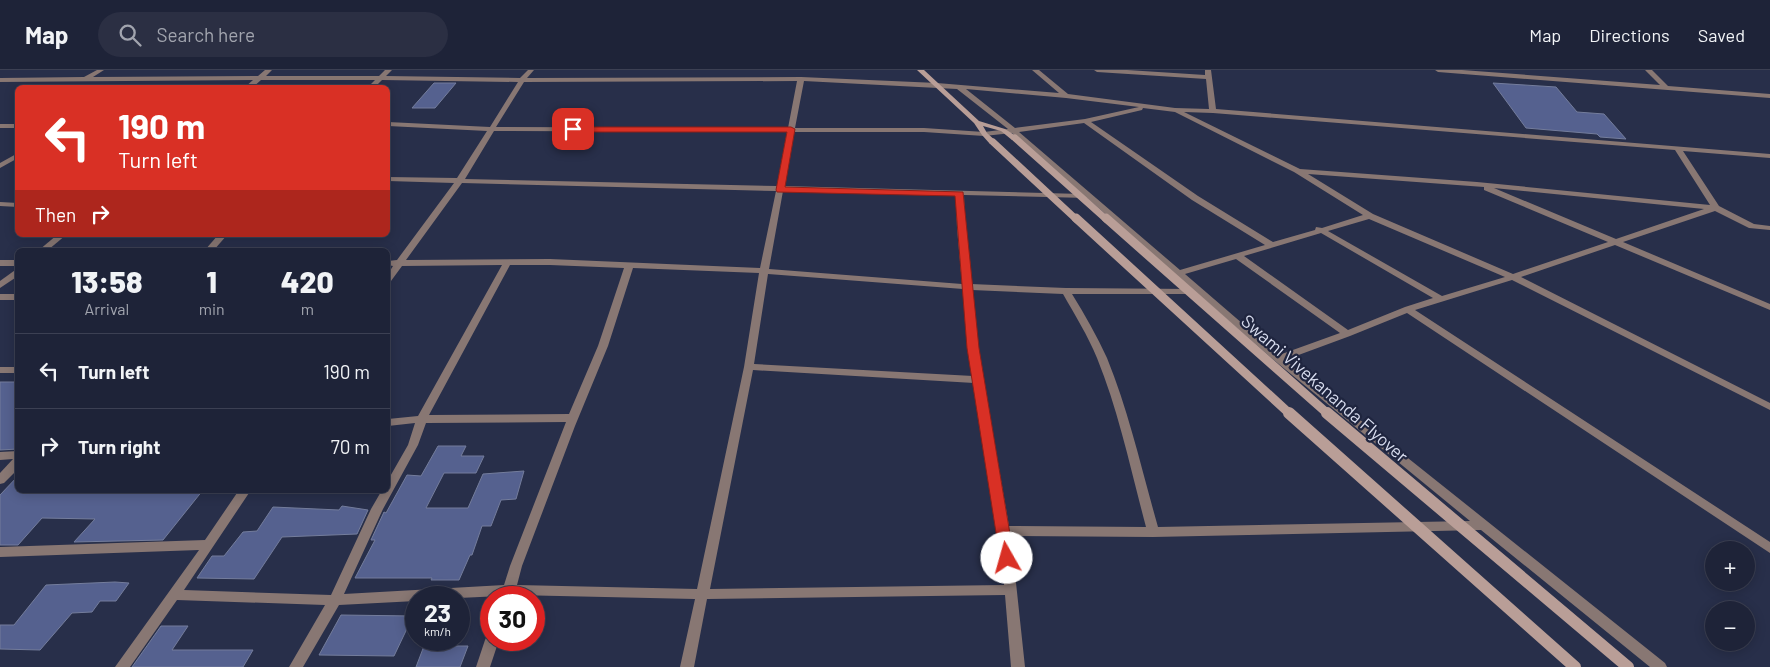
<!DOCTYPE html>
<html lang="en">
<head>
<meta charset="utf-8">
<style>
	:root { --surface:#1e2338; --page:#2b2f43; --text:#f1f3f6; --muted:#a1a4ae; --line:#3c4053 }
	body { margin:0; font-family:Barlow,sans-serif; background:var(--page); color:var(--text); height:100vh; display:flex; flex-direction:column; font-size:19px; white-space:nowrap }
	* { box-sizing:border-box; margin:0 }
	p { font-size:16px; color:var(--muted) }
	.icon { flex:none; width:28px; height:28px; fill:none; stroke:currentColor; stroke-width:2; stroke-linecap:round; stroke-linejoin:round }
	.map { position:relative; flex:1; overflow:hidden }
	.sheet { position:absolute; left:15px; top:178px; width:375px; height:245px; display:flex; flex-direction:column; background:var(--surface); border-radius:8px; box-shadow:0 2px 12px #0003,0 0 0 1px var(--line) }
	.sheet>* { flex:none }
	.top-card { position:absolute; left:15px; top:15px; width:375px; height:152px; border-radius:8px; box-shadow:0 2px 12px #0003,0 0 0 1px var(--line); background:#d93025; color:#fff; overflow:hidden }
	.tools { position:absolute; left:1705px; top:471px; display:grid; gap:10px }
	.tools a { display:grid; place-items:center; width:50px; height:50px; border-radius:50%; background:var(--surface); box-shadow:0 2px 12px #0003,0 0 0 1px var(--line); font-size:25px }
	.speed { position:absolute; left:405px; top:516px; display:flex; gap:10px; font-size:25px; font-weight:700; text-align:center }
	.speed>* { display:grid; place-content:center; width:65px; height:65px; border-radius:50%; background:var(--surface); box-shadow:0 2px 12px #0003,0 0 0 1px var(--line); line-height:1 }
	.speed small { font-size:12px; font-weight:400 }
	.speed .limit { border:8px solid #d22; background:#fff; color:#111 }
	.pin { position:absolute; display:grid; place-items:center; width:42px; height:42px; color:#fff; margin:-21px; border-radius:10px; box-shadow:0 2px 8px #0006 }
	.me { position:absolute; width:55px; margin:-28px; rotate:353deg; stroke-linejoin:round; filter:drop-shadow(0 0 4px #0008) }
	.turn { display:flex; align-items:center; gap:18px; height:105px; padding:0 20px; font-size:22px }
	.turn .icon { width:65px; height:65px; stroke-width:2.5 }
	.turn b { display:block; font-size:35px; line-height:42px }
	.then { display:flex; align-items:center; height:48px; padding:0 20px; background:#0003; gap:10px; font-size:19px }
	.eta { display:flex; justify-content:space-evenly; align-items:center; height:85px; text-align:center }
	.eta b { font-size:30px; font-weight:800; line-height:35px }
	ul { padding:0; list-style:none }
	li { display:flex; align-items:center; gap:15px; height:75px; padding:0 20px; border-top:1px solid var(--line) }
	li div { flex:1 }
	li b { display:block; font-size:19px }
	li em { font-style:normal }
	header { display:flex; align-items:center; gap:30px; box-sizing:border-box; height:70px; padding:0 25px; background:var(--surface); border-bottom:1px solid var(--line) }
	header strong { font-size:24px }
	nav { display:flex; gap:28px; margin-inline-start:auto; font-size:18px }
	.search { width:350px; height:45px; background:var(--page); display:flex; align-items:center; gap:12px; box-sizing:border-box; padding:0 18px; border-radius:28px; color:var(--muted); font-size:19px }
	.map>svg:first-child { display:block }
	.building { fill:#55618f; stroke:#747d9c }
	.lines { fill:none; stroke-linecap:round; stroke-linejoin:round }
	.street { fill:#887773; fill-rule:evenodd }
	.secondary { fill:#b99e97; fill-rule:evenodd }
	.secondary-bridge-far2 { stroke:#b99e97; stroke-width:7 }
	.secondary-bridge-far1 { stroke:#b99e97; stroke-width:9 }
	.secondary-bridge { stroke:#b99e97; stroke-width:12 }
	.route { fill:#d93025; stroke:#8d1f18 }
	.labels { text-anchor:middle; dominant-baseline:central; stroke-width:4.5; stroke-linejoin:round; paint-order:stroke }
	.street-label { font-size:18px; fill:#d8ddef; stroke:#1f253f }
</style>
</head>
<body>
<header>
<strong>Map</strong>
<div class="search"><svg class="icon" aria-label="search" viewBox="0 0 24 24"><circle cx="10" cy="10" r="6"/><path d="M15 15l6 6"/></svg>Search here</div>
<nav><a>Map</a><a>Directions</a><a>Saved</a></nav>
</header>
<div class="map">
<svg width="1770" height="597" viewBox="0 0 1770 597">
	<rect width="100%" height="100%" fill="#282f4a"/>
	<g class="building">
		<polygon points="434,13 456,13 435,38 412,38"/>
		<polygon points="1493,13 1556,17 1577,42 1604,44 1626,69 1600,67 1597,64 1526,58"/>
		<polygon points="0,312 18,312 18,379 0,380"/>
		<polygon points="438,376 466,376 461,386 484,386 476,403 444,403 426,438 468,438 483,404 524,401 516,429 501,430 491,456 482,456 472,485 470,485 459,510 431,510 432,508 355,508 375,470 371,470 384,442 386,443 407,405 421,406"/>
		<polygon points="18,406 18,420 203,420 163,470 74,472 95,449 42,448 18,475 0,475 0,425"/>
		<polygon points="342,436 368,440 357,464 282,467 254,509 197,508 212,486 224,486 243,462 257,461 273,437 339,440"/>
		<polygon points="115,512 129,513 116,531 100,531 92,542 72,543 40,580 0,579 0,555 14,555 46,515"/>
		<polygon points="341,545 413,546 394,586 319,585"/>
		<polygon points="161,556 188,556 172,580 253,580 243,597 132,597"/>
		<polygon points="424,576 468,576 460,597 416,597"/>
	</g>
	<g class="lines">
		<g class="street">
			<path d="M97,0H104L93,7L258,6L265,0H272L266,6H379L385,0H392L386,6L520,8L528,0H534L527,8L801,7L937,13L1059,23L1032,0H1039L1068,24L1175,38L1209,39L1206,9L1097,2L1094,0H1127L1205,5V0H1211L1216,39L1770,84V88L1683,81L1719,136L1754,154L1770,156V160L1749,158L1715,141L1623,172L1770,234V240L1615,175L1521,207L1770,333V340L1512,210L1415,240L1770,472V483L1407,243L1350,266L1285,290L1665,593L1667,597H1650L1481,460L1153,467L1011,466L1025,597H1011L1005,525L707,529L694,597H680L695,529L514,525V528H501V526L459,528H416V531L339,535L303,597H289L325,535L177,530L130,597H115L199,480L0,487V477L205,470L239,420H251L184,520L331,525L371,439L382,420H388V410L408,375L415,353L388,356V349L418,346L502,195L402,196L391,211L388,212V204L393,196L388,195V191L397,190L454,113L388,111V107L457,108L487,61L388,56V52L490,57L518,12L382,10L374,18H367L375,10H261L252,18H244L253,10L0,12V8L84,7ZM797,11L788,58L496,57L524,12ZM804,11L957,19L1008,59L984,62L924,58H795ZM966,19L1066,28L1139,37L1085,49L1015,58ZM1143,38L1175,42L1294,102L1363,145L1322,158L1316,157L1315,160L1273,172L1198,126L1091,52L1142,40ZM1184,42L1213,43L1675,80L1710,135L1477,112L1300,99ZM1084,53L1192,130L1265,175L1180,200L1019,62ZM494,61L787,62L777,116L465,109ZM794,62H924L984,66L1012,63L1082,124L784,116ZM1308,104L1484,117V120L1608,172L1513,204L1373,144ZM462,113L776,121L760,198L550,189L406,190ZM1494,118L1704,139L1616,169ZM783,121L956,125L957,158L962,214L769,199ZM964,125L1087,128L1192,219L1066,218L971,214L965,158ZM1369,149L1505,207L1442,226L1328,161ZM1321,163L1433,228L1405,237L1348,260L1244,186ZM1236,189L1340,263L1279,285L1185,204ZM510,195H550L624,198L598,276L569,344L429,345ZM633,198L759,203L744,297L697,519L517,515L522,496L575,356L608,276ZM768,204L963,219L968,278L973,306L754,294ZM972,220L1063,224C1075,245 1088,266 1097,288C1119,342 1131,401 1146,457L1009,456L978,278ZM1072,224H1198L1275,291L1470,451L1158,457C1142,401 1129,342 1107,288C1097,266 1085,245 1072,224ZM753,300L974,313L1000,472L1004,515L710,519ZM566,352L510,496L504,515L344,524L383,439L418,375L426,353Z"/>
			<polygon points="1435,0 1462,0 1660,15 1645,0 1652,0 1668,16 1770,24 1770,28 1438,2"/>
			<rect x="0" y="54" width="18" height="4"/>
			<polygon points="18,83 18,88 0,98 0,93"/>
			<polygon points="0,132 18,133 18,137 0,136"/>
			<polygon points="57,165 66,165 48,180 39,180"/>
			<polygon points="218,165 227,165 214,180 205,180"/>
			<rect x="0" y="190" width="18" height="6"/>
			<polygon points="18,198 18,206 0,218 0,211"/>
			<rect x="0" y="224" width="18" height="6"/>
			<rect x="0" y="297" width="18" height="6"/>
			<polygon points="18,381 18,399 4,413 0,414 0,403 13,389 0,390 0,382"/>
			<polygon points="491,565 491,570 499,570 490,597 476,597 485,570 487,566"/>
		</g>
		<polygon class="secondary" points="917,0 924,0 979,51 1005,59 1019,68 1012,70 1001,61 983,56 987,63 997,72 990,74 982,65 974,53"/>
		<g class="secondary-bridge-far2">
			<polyline points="1015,68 1107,150"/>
			<polyline points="993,72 1077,150"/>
		</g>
		<g class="secondary-bridge-far1">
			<polyline points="1076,148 1290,344"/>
			<polyline points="1106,148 1328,344"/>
		</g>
		<g class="secondary-bridge">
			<polyline points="1289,343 1575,597"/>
			<polyline points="1327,343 1628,597"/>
		</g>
	</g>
	<polygon class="route" points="570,57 791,57 795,59 785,117 963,122 979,278 1014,488 1012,492 1007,494 1002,492 1000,488 967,278 955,126 777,122 776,120 787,62 573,62 570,61"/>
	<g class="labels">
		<g class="street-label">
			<text transform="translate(1325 318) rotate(41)">Swami Vivekananda Flyover</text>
		</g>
	</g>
</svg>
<div class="tools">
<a>+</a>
<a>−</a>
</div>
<div class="speed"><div>23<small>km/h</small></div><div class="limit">30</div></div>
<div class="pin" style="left:573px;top:59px;background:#d93025"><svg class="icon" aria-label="arrive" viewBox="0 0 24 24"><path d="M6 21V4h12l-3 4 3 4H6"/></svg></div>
<svg class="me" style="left:1007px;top:488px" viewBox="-20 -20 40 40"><circle r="19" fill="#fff"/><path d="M0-13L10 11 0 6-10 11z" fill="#d93025"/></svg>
<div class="top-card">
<div class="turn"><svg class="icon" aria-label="left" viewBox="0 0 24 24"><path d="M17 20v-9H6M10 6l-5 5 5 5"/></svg><div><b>190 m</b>Turn left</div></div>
<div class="then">Then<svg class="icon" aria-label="right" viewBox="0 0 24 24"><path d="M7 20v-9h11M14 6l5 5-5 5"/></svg></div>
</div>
<section class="sheet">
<div class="eta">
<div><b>13:58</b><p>Arrival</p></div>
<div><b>1</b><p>min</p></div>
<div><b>420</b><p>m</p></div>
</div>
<ul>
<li><svg class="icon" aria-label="left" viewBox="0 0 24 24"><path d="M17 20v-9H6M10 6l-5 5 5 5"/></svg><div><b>Turn left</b></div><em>190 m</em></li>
<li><svg class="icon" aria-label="right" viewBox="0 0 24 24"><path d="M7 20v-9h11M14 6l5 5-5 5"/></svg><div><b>Turn right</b></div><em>70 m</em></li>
</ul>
</section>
</div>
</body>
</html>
